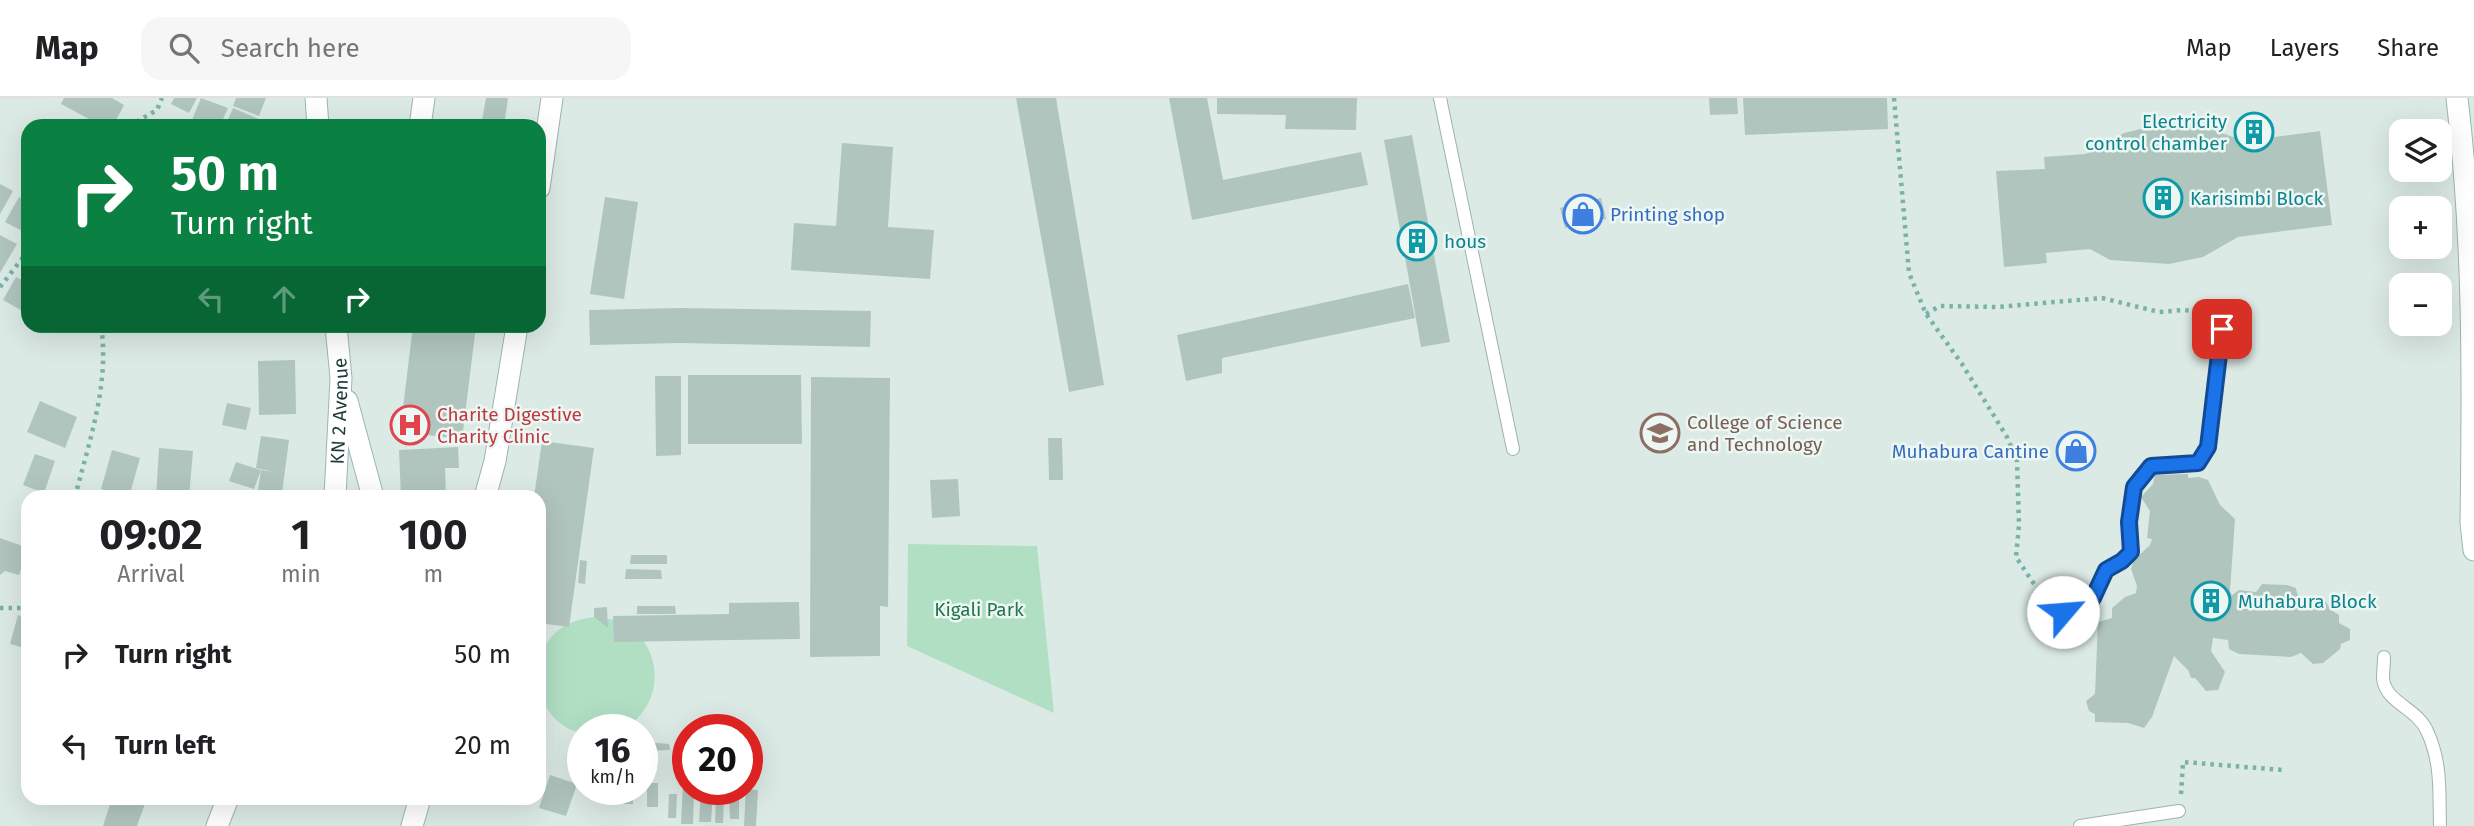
<!DOCTYPE html>
<html lang="en">
<head>
<meta charset="utf-8">
<style>
	:root { --surface:#fff; --page:#f6f6f6; --text:#202124; --muted:#757577; --line:#e0e0e0 }
	body { margin:0; font-family:"Fira Sans",sans-serif; background:var(--page); color:var(--text); height:100vh; display:flex; flex-direction:column; font-size:26px; white-space:nowrap }
	* { box-sizing:border-box; margin:0 }
	p { font-size:23px; color:var(--muted) }
	.icon { flex:none; width:38px; height:38px; fill:none; stroke:currentColor; stroke-width:2; stroke-linecap:round; stroke-linejoin:round }
	.map { position:relative; flex:1; overflow:hidden }
	.sheet { position:absolute; left:21px; top:392px; width:525px; height:315px; display:flex; flex-direction:column; background:var(--surface); border-radius:21px; box-shadow:0 7px 28px #0002 }
	.sheet>* { flex:none }
	.top-card { position:absolute; left:21px; top:21px; width:525px; height:214px; border-radius:21px; box-shadow:0 7px 28px #0002; background:#0b8043; color:#fff; overflow:hidden }
	.tools { position:absolute; left:2389px; top:21px; display:grid; gap:14px }
	.tools a { display:grid; place-items:center; width:63px; height:63px; border-radius:14px; background:var(--surface); box-shadow:0 7px 28px #0002; font-size:35px }
	.speed { position:absolute; left:567px; top:616px; display:flex; gap:14px; font-size:35px; font-weight:700; text-align:center }
	.speed>* { display:grid; place-content:center; width:91px; height:91px; border-radius:50%; background:var(--surface); box-shadow:0 7px 28px #0002; line-height:1 }
	.speed small { font-size:18px; font-weight:400 }
	.speed .limit { border:10px solid #d22; background:#fff; color:#111 }
	.pin { position:absolute; display:grid; place-items:center; width:60px; height:60px; color:#fff; margin:-30px; border-radius:14px; box-shadow:0 4px 10px #0006 }
	.me { position:absolute; width:77px; margin:-38px; rotate:63deg; stroke-linejoin:round; filter:drop-shadow(0 0 5px #0008) }
	.turn { display:flex; align-items:center; gap:24px; height:147px; padding:0 35px; font-size:32px }
	.turn .icon { width:91px; height:91px; stroke-width:2.5 }
	.turn b { display:block; font-size:49px; line-height:60px }
	.lanes { display:flex; align-items:center; height:66px; padding:0 35px; background:#0003; justify-content:center; gap:35px; direction:ltr }
	.lanes .off { opacity:.35 }
	.eta { display:flex; justify-content:space-evenly; align-items:center; height:119px; text-align:center }
	.eta b { font-size:42px; font-weight:700; line-height:49px }
	ul { padding:0; list-style:none }
	li { display:flex; align-items:center; gap:21px; height:91px; padding:0 35px }
	li div { flex:1 }
	li b { display:block; font-size:26px }
	li em { font-style:normal }
	header { display:flex; align-items:center; gap:42px; box-sizing:border-box; height:98px; padding:0 35px; background:var(--surface); border-bottom:2px solid var(--line) }
	header strong { font-size:33px }
	nav { display:flex; gap:38px; margin-inline-start:auto; font-size:24px }
	.search { width:490px; height:63px; background:var(--page); display:flex; align-items:center; gap:18px; box-sizing:border-box; padding:0 24px; border-radius:21px; color:var(--muted); font-size:26px }
	.map>svg:first-child { display:block }
	.green { fill:#b1dfc4 }
	.building { fill:#b1c5bf }
	.lines { fill:none; stroke-linecap:round; stroke-linejoin:round }
	.lane-casing { stroke:#9fb2ae; stroke-width:14 }
	.street-casing { stroke:#9fb2ae; stroke-width:23 }
	.secondary-casing { stroke:#9ab7b1; stroke-width:23 }
	.path { stroke:#78b2a8; stroke-width:4.5; stroke-dasharray:3.5 5; stroke-linecap:butt }
	.lane { stroke:#fff; stroke-width:12 }
	.street { stroke:#fff; stroke-width:21 }
	.secondary { stroke:#fff; stroke-width:21 }
	.route-casing { stroke:#114b97; stroke-width:18 }
	.route { stroke:#1a73e8; stroke-width:12 }
	.labels { text-anchor:middle; dominant-baseline:central; stroke-width:5; stroke-linejoin:round; paint-order:stroke }
	.culture-label { font-size:19px; fill:#0d838f; stroke:#ecf7f3; text-anchor:start }
	.shop-label { font-size:19px; fill:#366cbe; stroke:#ecf7f3; text-anchor:start }
	.street-label { font-size:19px; fill:#1c3b37; stroke:#ecf7f3 }
	.health-label { font-size:19px; fill:#be3a42; stroke:#ecf7f3; text-anchor:start }
	.education-label { font-size:19px; fill:#785e54; stroke:#ecf7f3; text-anchor:start }
	.park-label { font-size:19px; fill:#22764e; stroke:#ecf7f3 }
</style>
</head>
<body>
<header>
<strong>Map</strong>
<div class="search"><svg class="icon" aria-label="search" viewBox="0 0 24 24"><circle cx="10" cy="10" r="6"/><path d="M15 15l6 6"/></svg>Search here</div>
<nav><a>Map</a><a>Layers</a><a>Share</a></nav>
</header>
<div class="map">
<svg width="2474" height="728" viewBox="0 0 2474 728">
	<rect width="100%" height="100%" fill="#dceae6"/>
	<g class="green">
		<polygon points="908,446 1037,448 1054,615 907,548"/>
		<path d="M594,519C605,520 615,521 625,527C657,544 664,588 642,615C636,622 629,629 621,632C610,635 594,632 583,632V635C538,628 524,566 554,536C565,525 579,521 594,519Z"/>
	</g>
	<g class="building">
		<polygon points="64,0 112,0 124,7 113,28 102,28 61,6"/>
		<polygon points="174,0 197,0 189,15 171,6"/>
		<polygon points="201,0 228,10 220,28 207,28 192,22"/>
		<polygon points="236,0 266,0 259,18 233,8"/>
		<polygon points="486,0 508,0 504,28 481,28"/>
		<polygon points="1016,0 1056,0 1104,287 1069,294"/>
		<polygon points="1169,0 1207,0 1223,82 1361,54 1368,87 1192,122"/>
		<polygon points="1217,0 1357,0 1356,32 1285,31 1286,17 1217,16"/>
		<polygon points="1709,0 1737,0 1738,16 1710,17"/>
		<polygon points="1743,0 1887,0 1888,31 1745,37"/>
		<polygon points="233,10 261,22 259,28 225,28"/>
		<polygon points="2244,20 2269,20 2269,34 2273,34 2274,39 2320,33 2332,127 2238,139 2203,159 2169,166 2110,162 2090,151 2046,155 2047,165 2004,169 1996,73 2045,71 2044,59 2086,56 2124,35 2161,26 2202,28 2233,39 2239,38 2241,21"/>
		<polygon points="1412,37 1450,244 1421,249 1384,42"/>
		<polygon points="842,45 893,49 888,129 934,132 930,181 791,172 794,125 836,128"/>
		<polygon points="0,86 13,93 0,116"/>
		<polygon points="19,99 28,104 28,136 5,124"/>
		<polygon points="605,99 638,104 624,201 590,196"/>
		<polygon points="1601,100 1606,121 1565,130 1560,110"/>
		<polygon points="0,137 17,146 0,175"/>
		<polygon points="16,179 28,185 28,216 3,202"/>
		<polygon points="1408,186 1415,220 1222,260 1222,275 1186,283 1177,237"/>
		<polygon points="681,210 871,213 870,249 681,245 590,247 589,212"/>
		<polygon points="413,228 476,228 462,341 400,334"/>
		<polygon points="295,262 296,316 259,317 258,263"/>
		<polygon points="688,277 801,277 802,346 688,346"/>
		<polygon points="655,278 681,278 681,357 656,358"/>
		<polygon points="811,279 890,280 888,509 880,508 880,558 810,559"/>
		<polygon points="40,303 77,319 65,350 27,334"/>
		<polygon points="227,305 251,310 246,332 222,327"/>
		<polygon points="261,338 289,342 282,395 258,392 261,372 254,391 229,383 236,364 261,372 274,374 256,370"/>
		<polygon points="2066,338 2092,340 2083,369 2063,365"/>
		<polygon points="1048,340 1062,340 1063,382 1049,382"/>
		<polygon points="542,343 594,350 569,529 539,525 539,399 534,399"/>
		<polygon points="458,349 459,370 445,370 446,399 401,399 399,352"/>
		<polygon points="159,350 193,353 189,399 156,399"/>
		<polygon points="112,352 140,360 129,399 101,391"/>
		<polygon points="35,356 55,363 44,395 23,387"/>
		<polygon points="2188,376 2188,380 2199,379 2208,382 2220,407 2235,421 2230,493 2232,497 2239,492 2256,494 2262,486 2287,487 2296,490 2297,495 2304,505 2313,506 2325,502 2330,511 2339,517 2339,525 2350,531 2350,542 2341,546 2340,551 2323,565 2313,566 2301,555 2291,559 2239,556 2229,551 2228,542 2213,540 2211,553 2225,574 2218,592 2206,593 2195,580 2191,580 2188,572 2174,558 2152,619 2144,630 2128,625 2095,624 2095,616 2089,613 2086,603 2095,596 2098,524 2112,520 2112,510 2125,499 2136,495 2137,488 2131,471 2134,462 2150,447 2152,441 2147,440 2150,413 2141,399 2153,386 2155,377"/>
		<polygon points="958,381 960,418 932,420 930,382"/>
		<polygon points="0,440 28,450 19,477 5,473 0,477"/>
		<polygon points="631,457 667,457 667,466 630,466"/>
		<polygon points="580,462 587,463 585,486 578,485"/>
		<polygon points="626,471 661,472 662,481 625,481"/>
		<polygon points="799,504 800,541 614,544 613,518 729,516 729,505"/>
		<polygon points="637,508 675,508 676,516 637,516"/>
		<polygon points="607,509 608,530 594,519 594,510"/>
		<polygon points="18,517 28,520 28,551 10,546"/>
		<polygon points="645,644 669,646 670,652 645,653"/>
		<polygon points="550,677 577,686 566,718 539,710"/>
		<polygon points="683,684 688,685 688,691 694,691 693,726 681,726"/>
		<rect x="647" y="685" width="11" height="24"/>
		<rect x="623" y="691" width="10" height="15"/>
		<polygon points="701,691 713,691 711,724 699,724"/>
		<polygon points="746,691 758,692 756,728 744,728"/>
		<polygon points="669,696 677,696 676,720 668,720"/>
		<polygon points="729,697 739,698 739,721 730,721"/>
		<polygon points="112,700 147,700 137,728 103,728"/>
		<polygon points="716,700 724,700 723,725 715,725"/>
	</g>
	<g class="lines">
		<defs>
			<g id="lane">
				<polyline points="1440,0 1513,351"/>
				<polyline points="2063,514 2093,500 2106,472 2122,463 2131,454 2129,424 2134,389 2151,367 2198,365 2208,349 2223,231"/>
				<path d="M2384,559C2384,566 2383,574 2383,581C2386,605 2417,610 2427,633C2442,665 2439,694 2440,728"/>
				<polyline points="2080,728 2179,713"/>
			</g>
			<g id="street">
				<polyline points="420,28 424,0"/>
				<polyline points="539,90 552,0"/>
				<polyline points="485,399 495,363 517,228"/>
			</g>
			<g id="secondary">
				<polyline points="316,0 318,28"/>
				<path d="M2457,0C2474,141 2473,283 2471,425L2474,452"/>
				<polyline points="347,303 373,399"/>
				<path id="s1" d="M335,399L341,280L336,228"/>
				<polyline points="217,728 228,700"/>
				<polyline points="412,728 420,700"/>
			</g>
		</defs>
		<use href="#lane" class="lane-casing"/>
		<use href="#street" class="street-casing"/>
		<use href="#secondary" class="secondary-casing"/>
		<g class="path">
			<polyline points="1894,0 1909,175 1926,216 1962,266 2007,339 2017,363 2019,427 2016,459 2034,486 2051,502"/>
			<polyline points="129,28 157,12 162,0"/>
			<polyline points="0,189 28,153"/>
			<polyline points="1926,216 1940,208 1997,209 2102,200 2159,214 2184,212 2210,215 2213,219"/>
			<path d="M75,399C89,344 110,285 101,228"/>
			<polyline points="0,510 28,510"/>
			<polyline points="2181,696 2183,664 2283,672"/>
		</g>
		<use href="#lane" class="lane"/>
		<use href="#street" class="street"/>
		<use href="#secondary" class="secondary"/>
	</g>
	<g class="lines">
		<defs>
			<polyline id="route" points="2063,514 2093,500 2106,472 2122,463 2131,454 2129,424 2134,389 2151,368 2198,365 2208,349 2222,231"/>
		</defs>
		<use href="#route" class="route-casing"/>
		<use href="#route" class="route"/>
	</g>
	<defs>
		<symbol id="building-ring" viewBox="-11 -11 22 22"><circle r="9.5" fill="#ecf7f3" stroke="#0f9aa8" stroke-width="1.5"/><path d="M-4-6H4V6H1V3H-1V6H-4ZM-2.5-4.3h1.7v1.8h-1.7ZM.8-4.3h1.7v1.8H.8ZM-2.5-1h1.7V.8h-1.7ZM.8-1h1.7V.8H.8Z" fill="#0f9aa8"/></symbol>
		<symbol id="shop-ring" viewBox="-11 -11 22 22"><circle r="9.5" fill="#ecf7f3" stroke="#3f7fe0" stroke-width="1.5"/><path d="M-5-2.5h2.3a2.7 3.5 0 0 1 5.4 0H5L5.5 6h-11ZM-1.5-2.5h3a1.5 2.3 0 0 0-3 0Z" fill="#3f7fe0"/></symbol>
		<symbol id="hospital-ring" viewBox="-11 -11 22 22"><circle r="9.5" fill="#ecf7f3" stroke="#e0444e" stroke-width="1.5"/><path d="M-5-5h3v3.5h4V-5h3V5h-3V1.5h-4V5h-3Z" fill="#e0444e"/></symbol>
		<symbol id="university-ring" viewBox="-11 -11 22 22"><circle r="9.5" fill="#ecf7f3" stroke="#8d6e63" stroke-width="1.5"/><path d="M0-5L7-2L0 1L-7-2ZM-4 1L0 2.5L4 1V4Q0 6-4 4Z" fill="#8d6e63"/></symbol>
	</defs>
	<g fill-rule="evenodd">
		<use href="#building-ring" x="2232" y="12" width="44" height="44"/>
		<use href="#building-ring" x="2141" y="78" width="44" height="44"/>
		<use href="#shop-ring" x="1561" y="94" width="44" height="44"/>
		<use href="#building-ring" x="1395" y="121" width="44" height="44"/>
		<use href="#hospital-ring" x="388" y="305" width="44" height="44"/>
		<use href="#university-ring" x="1638" y="313" width="44" height="44"/>
		<use href="#shop-ring" x="2054" y="331" width="44" height="44"/>
		<use href="#building-ring" x="2189" y="481" width="44" height="44"/>
	</g>
	<g class="labels">
		<g class="culture-label">
			<text x="2227" y="23" text-anchor="end">Electricity<tspan x="2227" dy="22">control chamber</tspan></text>
			<text x="2190" y="100">Karisimbi Block</text>
			<text x="1444" y="143">hous</text>
			<text x="2238" y="503">Muhabura Block</text>
		</g>
		<g class="shop-label">
			<text x="1610" y="116">Printing shop</text>
			<text x="2049" y="353" text-anchor="end">Muhabura Cantine</text>
		</g>
		<g class="street-label">
			<text stroke="none"><textPath href="#s1" startOffset="86">KN 2 Avenue</textPath></text>
		</g>
		<g class="health-label">
			<text x="437" y="316">Charite Digestive<tspan x="437" dy="22">Charity Clinic</tspan></text>
		</g>
		<g class="education-label">
			<text x="1687" y="324">College of Science<tspan x="1687" dy="22">and Technology</tspan></text>
		</g>
		<g class="park-label">
			<text x="979" y="511">Kigali Park</text>
		</g>
	</g>
</svg>
<div class="tools">
<a><svg class="icon" aria-label="layers" viewBox="0 0 24 24"><path d="M12 4l9 5-9 5-9-5zM3 14l9 5 9-5"/></svg></a>
<a>+</a>
<a>−</a>
</div>
<div class="speed"><div>16<small>km/h</small></div><div class="limit">20</div></div>
<div class="pin" style="left:2222px;top:231px;background:#d93025"><svg class="icon" aria-label="arrive" viewBox="0 0 24 24"><path d="M6 21V4h12l-3 4 3 4H6"/></svg></div>
<svg class="me" style="left:2063px;top:514px" viewBox="-20 -20 40 40"><circle r="19" fill="#fff"/><path d="M0-13L10 11 0 6-10 11z" fill="#1a73e8"/></svg>
<div class="top-card">
<div class="turn"><svg class="icon" aria-label="right" viewBox="0 0 24 24"><path d="M7 20v-9h11M14 6l5 5-5 5"/></svg><div><b>50 m</b>Turn right</div></div>
<div class="lanes"><svg class="icon off" aria-label="left" viewBox="0 0 24 24"><path d="M17 20v-9H6M10 6l-5 5 5 5"/></svg><svg class="icon off" aria-label="ahead" viewBox="0 0 24 24"><path d="M12 20V5M6 11l6-6 6 6"/></svg><svg class="icon" aria-label="right" viewBox="0 0 24 24"><path d="M7 20v-9h11M14 6l5 5-5 5"/></svg></div>
</div>
<section class="sheet">
<div class="eta">
<div><b>09:02</b><p>Arrival</p></div>
<div><b>1</b><p>min</p></div>
<div><b>100</b><p>m</p></div>
</div>
<ul>
<li><svg class="icon" aria-label="right" viewBox="0 0 24 24"><path d="M7 20v-9h11M14 6l5 5-5 5"/></svg><div><b>Turn right</b></div><em>50 m</em></li>
<li><svg class="icon" aria-label="left" viewBox="0 0 24 24"><path d="M17 20v-9H6M10 6l-5 5 5 5"/></svg><div><b>Turn left</b></div><em>20 m</em></li>
</ul>
</section>
</div>
</body>
</html>
